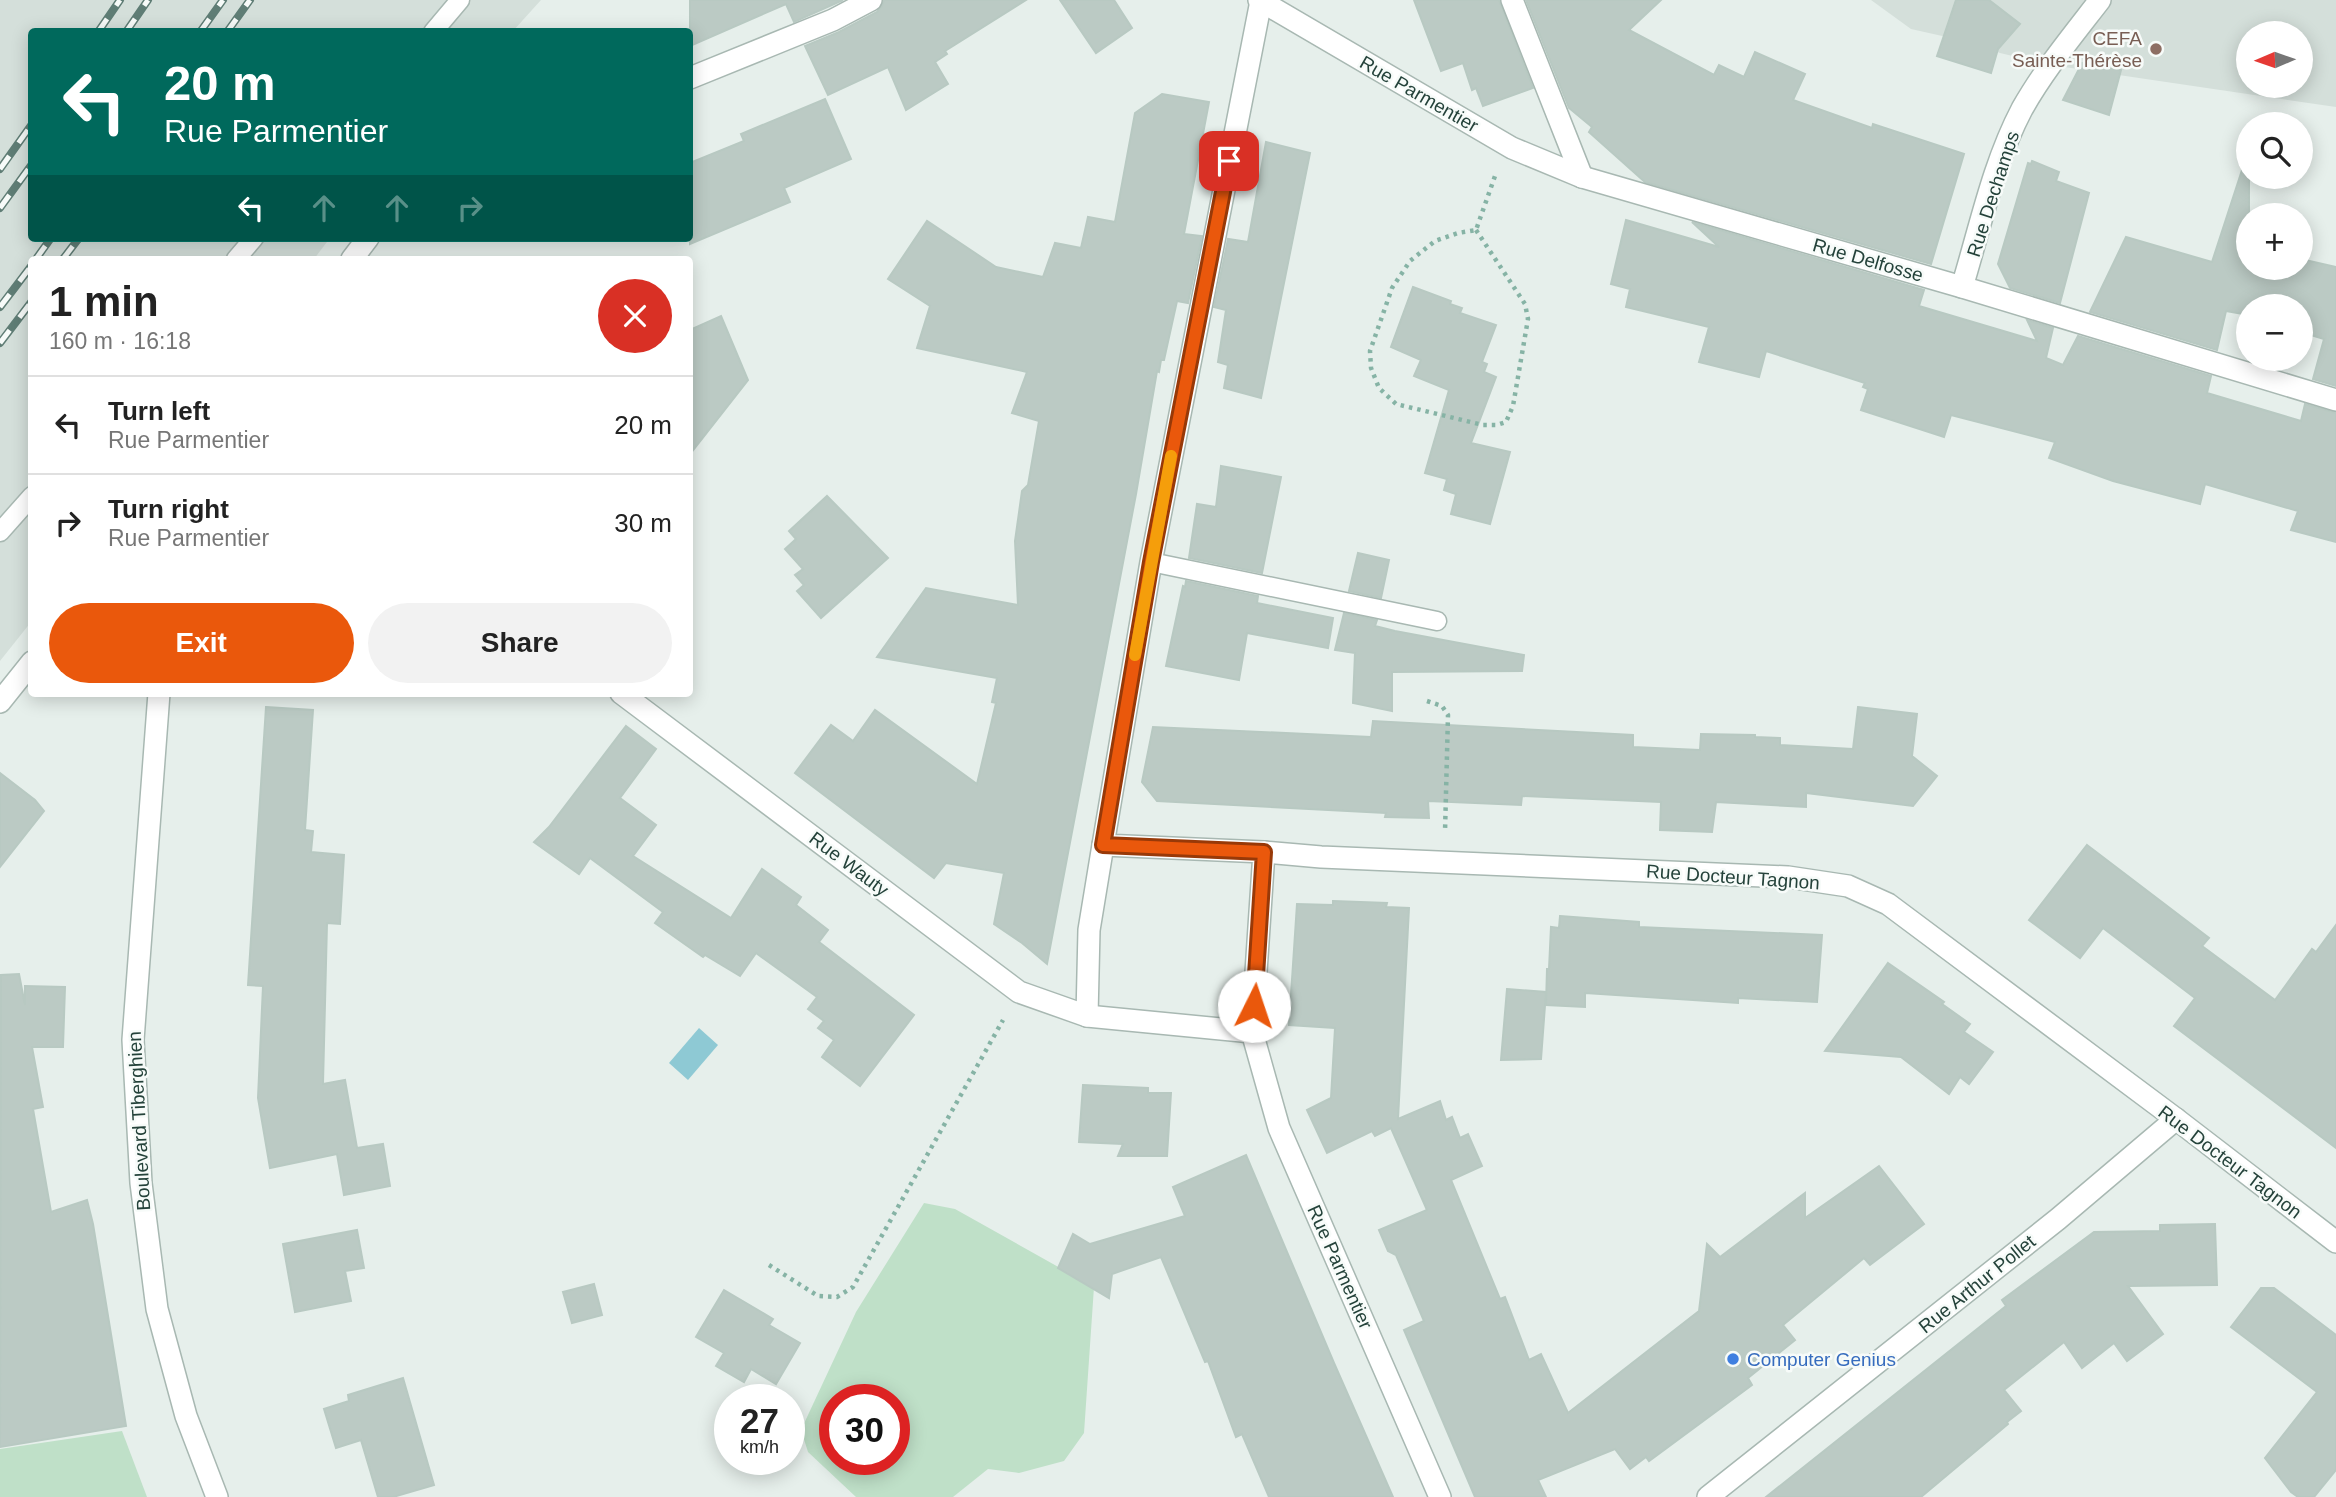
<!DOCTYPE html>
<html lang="en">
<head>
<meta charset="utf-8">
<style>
	:root { --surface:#fff; --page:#f2f2f2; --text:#222; --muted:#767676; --line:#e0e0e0; --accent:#ea580c }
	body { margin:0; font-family:Helvetica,sans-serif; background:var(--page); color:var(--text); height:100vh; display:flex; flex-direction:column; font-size:26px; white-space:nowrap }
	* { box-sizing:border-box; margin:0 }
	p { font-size:23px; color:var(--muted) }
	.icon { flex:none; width:38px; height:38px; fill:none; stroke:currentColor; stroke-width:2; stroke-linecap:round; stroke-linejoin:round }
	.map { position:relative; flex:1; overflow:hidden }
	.sheet { position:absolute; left:28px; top:256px; width:665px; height:441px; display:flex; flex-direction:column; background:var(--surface); border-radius:7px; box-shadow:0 4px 18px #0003 }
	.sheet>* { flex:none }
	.hud { position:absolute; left:28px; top:28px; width:665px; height:214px; border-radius:7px; box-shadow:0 4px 18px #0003; background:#00695c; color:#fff; overflow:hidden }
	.needle { width:46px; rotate:268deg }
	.controls { position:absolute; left:2236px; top:21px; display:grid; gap:14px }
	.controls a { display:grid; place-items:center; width:77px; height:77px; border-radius:50%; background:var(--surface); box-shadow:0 4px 18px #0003; font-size:35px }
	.speed { position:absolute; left:714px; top:1384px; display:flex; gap:14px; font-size:35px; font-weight:700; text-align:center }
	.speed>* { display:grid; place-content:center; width:91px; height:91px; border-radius:50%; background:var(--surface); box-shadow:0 4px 18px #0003; line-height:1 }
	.speed small { font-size:18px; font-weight:400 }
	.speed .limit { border:10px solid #d22; background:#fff; color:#111 }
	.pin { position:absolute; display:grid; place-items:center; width:60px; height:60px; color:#fff; margin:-30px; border-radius:14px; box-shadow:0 4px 10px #0006 }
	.me { position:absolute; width:77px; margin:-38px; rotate:4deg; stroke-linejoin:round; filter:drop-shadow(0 0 5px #0008) }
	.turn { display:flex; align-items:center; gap:24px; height:147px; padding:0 21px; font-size:32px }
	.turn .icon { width:91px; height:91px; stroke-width:2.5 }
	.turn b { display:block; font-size:49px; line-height:60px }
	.lanes { display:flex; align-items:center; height:66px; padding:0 21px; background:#0003; justify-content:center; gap:35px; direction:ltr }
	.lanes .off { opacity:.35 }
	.round { display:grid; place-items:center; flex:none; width:74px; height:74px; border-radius:37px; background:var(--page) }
	.overview { display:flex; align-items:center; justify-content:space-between; height:119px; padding:0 21px }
	h1 { font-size:42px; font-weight:700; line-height:52px }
	.primary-button { display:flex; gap:14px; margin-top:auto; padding:14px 21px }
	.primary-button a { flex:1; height:80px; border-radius:42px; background:var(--accent); color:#fff; font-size:28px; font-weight:700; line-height:80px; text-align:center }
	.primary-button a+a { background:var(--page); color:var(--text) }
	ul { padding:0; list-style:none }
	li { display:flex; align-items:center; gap:21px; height:98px; padding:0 21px; border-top:2px solid var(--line) }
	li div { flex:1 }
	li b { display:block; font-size:26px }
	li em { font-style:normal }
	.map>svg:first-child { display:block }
	.built { fill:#d4dfda; fill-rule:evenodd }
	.green { fill:#bfe0c8; fill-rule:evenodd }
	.water { fill:#8ec9d4 }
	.building { fill:#bbcac4; stroke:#b8c9c2; stroke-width:2 }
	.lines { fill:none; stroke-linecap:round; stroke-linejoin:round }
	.lane-casing { stroke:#a8b8b2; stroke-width:21 }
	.street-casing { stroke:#a8b8b2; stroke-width:24 }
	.path { stroke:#86b3a5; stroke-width:4.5; stroke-dasharray:3.5 5; stroke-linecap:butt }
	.lane { stroke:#fff; stroke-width:18 }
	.street { stroke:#fff; stroke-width:21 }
	.rail-casing { stroke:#5f7d75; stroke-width:8 }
	.rail { stroke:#f7fbf9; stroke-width:5; stroke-dasharray:16; stroke-linecap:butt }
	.route-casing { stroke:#983908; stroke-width:18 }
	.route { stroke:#ea580c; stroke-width:12 }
	.slow { stroke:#f59e0b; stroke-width:12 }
	.education-dot { fill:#8d6e63; stroke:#f7fbf9; stroke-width:2.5 }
	.shop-dot { fill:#3f7fe0; stroke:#f7fbf9; stroke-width:2.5 }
	.labels { text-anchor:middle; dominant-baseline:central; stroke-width:5; stroke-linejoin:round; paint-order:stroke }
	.education-label { font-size:19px; fill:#785e54; stroke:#f7fbf9; text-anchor:end }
	.street-label { font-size:19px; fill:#24423a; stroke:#f7fbf9 }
	.shop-label { font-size:19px; fill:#366cbe; stroke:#f7fbf9; text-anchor:start }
</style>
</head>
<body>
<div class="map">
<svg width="2336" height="1497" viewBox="0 0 2336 1497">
	<rect width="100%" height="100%" fill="#e6efeb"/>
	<g class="built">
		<polygon points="0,0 541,0 513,31 32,32 32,238 330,238 314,259 32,259 31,622 0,661"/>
		<path d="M1871,0H2336V107L2051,65L2000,53L1978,44L1911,29ZM2249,33H2301V86H2249Z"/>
	</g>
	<g class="green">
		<path d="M924,1203L955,1209L1094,1287L1084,1433L1064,1461L1019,1473L988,1469L953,1497H856L808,1452L801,1430L856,1312ZM835,1400H894V1460H835Z"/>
		<polygon points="122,1431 147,1497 0,1497 0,1449"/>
	</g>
	<polygon class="water" points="699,1028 718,1045 688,1080 669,1063"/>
	<g class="building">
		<polygon points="690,0 843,0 794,22 786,4 690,46"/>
		<polygon points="884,0 1026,0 945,51 947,54 935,62 948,84 906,110 888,67 828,95 805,46 839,32 877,12 882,6"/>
		<polygon points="1060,0 1114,0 1132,28 1096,53"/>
		<polygon points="1414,0 1499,0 1533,88 1483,106 1476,88 1472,90 1463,63 1441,71"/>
		<polygon points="1526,0 1661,0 1629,30 1714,75 1719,65 1744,77 1755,52 1805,74 1793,100 1872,128 1873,124 1964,154 1931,264 1645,182 1589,132 1592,127 1569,108"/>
		<polygon points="1956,0 1989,0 2020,24 1998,49 1991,73 1937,56"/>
		<polygon points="2082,63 2121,70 2109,115 2063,100"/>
		<polygon points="1162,94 1209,102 1184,234 1202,236 1188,303 1177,301 1164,360 1161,360 1159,372 1157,371 1136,494 1047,964 1022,943 994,924 1004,873 946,863 934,878 795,773 831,725 853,741 875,710 977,784 996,703 992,702 997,678 877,657 926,588 1018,605 1015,541 1022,491 1028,485 1039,421 1012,413 1027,372 917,348 930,306 888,279 927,221 996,267 1043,277 1055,243 1081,248 1088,217 1115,222 1135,113"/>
		<polygon points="825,99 851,159 784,188 790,202 690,244 690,163 744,141 741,134"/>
		<polygon points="1266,142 1310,153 1261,398 1224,388 1228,365 1218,362 1226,310 1214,307 1228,239 1248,242"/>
		<polygon points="2032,161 2059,172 2056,181 2089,193 2060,303 2010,288 1998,264 2028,163 2031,164"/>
		<polygon points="2242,170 2249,171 2249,268 2301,268 2301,259 2336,267 2336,386 2313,379 2324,339 2301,332 2301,306 2249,306 2249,315 2226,311 2217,350 2090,312 2126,237 2212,262"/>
		<polygon points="1626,220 1719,247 1692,222 1924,290 1919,306 2037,341 2027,320 2053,328 2046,358 2063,365 2078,336 2211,376 2207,393 2301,421 2305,404 2336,413 2336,542 2291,530 2298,511 2205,484 2200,504 2113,481 2049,458 2055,442 1951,415 1944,437 1861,410 1868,389 1863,387 1865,383 1766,351 1759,377 1699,362 1709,327 1626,307 1630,289 1611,284"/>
		<polygon points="1413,287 1451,301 1450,304 1462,308 1460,313 1496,325 1482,362 1487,364 1484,372 1496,377 1471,443 1510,452 1490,524 1451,514 1456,494 1444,490 1447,479 1425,473 1449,390 1414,376 1421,360 1391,347"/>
		<polygon points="721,316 748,380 690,454 690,330"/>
		<polygon points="1221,466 1281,477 1262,573 1189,558 1197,504 1216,507"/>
		<polygon points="827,496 888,558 821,618 797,591 804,585 795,575 803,569 785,549 796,539 789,531"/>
		<polygon points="1358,553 1389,560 1381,598 1349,591"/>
		<polygon points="1186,581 1258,596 1257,603 1333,618 1328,648 1247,633 1239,680 1166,666 1183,586 1185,587"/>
		<polygon points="1344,613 1377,620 1375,626 1395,631 1524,655 1522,671 1392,672 1392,711 1353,703 1355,653 1335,650"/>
		<polygon points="266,707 313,710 305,830 313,831 311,852 344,855 340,924 327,923 323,1084 345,1080 357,1148 383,1144 390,1186 344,1195 337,1154 270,1168 258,1098 263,986 248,985"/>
		<polygon points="1858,707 1917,714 1912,756 1937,776 1913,806 1806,793 1806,807 1716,802 1712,832 1660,830 1661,802 1522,796 1521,805 1428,801 1429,818 1385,817 1386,813 1157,801 1142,782 1153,727 1371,737 1373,721 1633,735 1633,747 1700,750 1701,734 1755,735 1755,737 1780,738 1780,745 1853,749"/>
		<polygon points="626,726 656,749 620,798 656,825 633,856 731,918 762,869 801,897 796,905 828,930 819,942 914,1015 860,1086 822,1057 834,1040 818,1028 824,1021 808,1009 817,997 756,953 740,976 705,955 703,957 655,923 663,912 590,858 579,874 534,842 549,827"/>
		<polygon points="0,773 35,800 44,811 0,867"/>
		<polygon points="2087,845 2209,938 2202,946 2275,1000 2312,949 2316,952 2336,925 2336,1148 2174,1026 2195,998 2103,928 2080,958 2029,920"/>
		<polygon points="1333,901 1387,903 1386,907 1409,908 1398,1119 1440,1101 1446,1120 1452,1117 1460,1138 1468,1134 1482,1166 1451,1180 1500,1299 1505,1297 1529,1360 1541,1354 1568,1413 1699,1311 1707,1244 1720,1257 1805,1193 1805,1218 1879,1166 1924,1224 1870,1265 1864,1258 1783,1325 1795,1340 1748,1378 1752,1385 1649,1461 1646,1457 1630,1469 1615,1449 1538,1480 1546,1497 1475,1497 1404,1330 1424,1321 1396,1255 1388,1251 1379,1230 1427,1210 1391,1128 1375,1136 1372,1131 1327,1153 1307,1110 1331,1098 1335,1028 1289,1025 1297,904 1333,905"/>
		<polygon points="1560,916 1639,922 1639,927 1822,935 1817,1002 1738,998 1738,1003 1585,993 1585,1007 1546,1005 1547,969 1549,969 1551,927 1559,928"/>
		<polygon points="1888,963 1944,1002 1942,1004 1970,1024 1964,1032 1993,1052 1969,1084 1960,1077 1949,1094 1901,1057 1825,1051"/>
		<polygon points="19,974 25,1005 25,986 65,987 63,1047 32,1047 43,1107 33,1109 51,1212 87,1200 93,1224 126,1426 0,1447 1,975"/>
		<polygon points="1507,989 1546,992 1541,1059 1501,1060"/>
		<polygon points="1083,1085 1148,1088 1148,1093 1171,1093 1167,1156 1118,1156 1123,1144 1079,1142"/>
		<polygon points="1246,1155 1334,1363 1393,1497 1269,1497 1242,1434 1236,1437 1208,1361 1205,1362 1161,1257 1112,1274 1109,1298 1058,1268 1073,1234 1090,1244 1185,1216 1173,1187"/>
		<polygon points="2215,1224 2217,1285 2128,1286 2163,1334 2127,1361 2114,1343 2082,1368 2064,1342 2004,1390 2021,1411 2007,1422 2008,1424 1921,1497 1766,1497 2006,1306 2002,1300 2094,1232 2160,1231 2160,1225"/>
		<polygon points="357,1230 364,1268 345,1271 351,1301 295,1312 283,1244"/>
		<polygon points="594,1284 602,1315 572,1323 563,1292"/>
		<polygon points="2261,1288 2274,1288 2336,1335 2336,1470 2314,1497 2298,1497 2291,1492 2265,1458 2317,1392 2231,1327"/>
		<polygon points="724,1290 773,1319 769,1325 800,1343 776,1384 751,1369 744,1382 716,1366 724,1353 696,1337"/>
		<polygon points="403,1378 434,1485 393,1497 378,1497 361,1440 336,1448 324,1409 349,1401 348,1395"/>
	</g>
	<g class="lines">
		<defs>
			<g id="lane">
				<polyline points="433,32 460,0"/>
				<polyline points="236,259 254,238"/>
				<polyline points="0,532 32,496"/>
				<polyline points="1151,562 1437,621"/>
			</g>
			<g id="street">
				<polyline points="1259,0 1512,148 1582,177 1962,287 2336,400"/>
				<polyline points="1512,0 1582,177"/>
				<polyline points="1261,1 1151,562 1103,845 1264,852 1252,1032 1279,1128 1440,1497"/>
				<polyline points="690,78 833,20 871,0"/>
				<polyline points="352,259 368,238"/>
				<path d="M1962,287C1980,228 1993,164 2022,109C2044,70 2073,35 2100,0"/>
				<polyline points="159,693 133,1040 141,1183 157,1309 186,1416 217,1497"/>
				<polyline points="621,693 1019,992 1087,1016 1252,1032"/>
				<polyline points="0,702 32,662"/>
				<polyline points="1264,852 1321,857 1788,877 1848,886 1888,904 2176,1119 2336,1242"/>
				<polyline points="1087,1016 1089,930 1103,845"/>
				<polyline points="1708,1497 2058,1219 2176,1119"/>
			</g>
		</defs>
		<use href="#lane" class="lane-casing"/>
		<use href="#street" class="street-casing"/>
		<g class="path">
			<polyline points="1476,230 1525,304 1528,319 1513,406 1506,422 1497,425 1483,425 1396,404 1379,388 1371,368 1370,351 1392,288 1410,261 1435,241 1458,233 1476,230 1495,176"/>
			<polyline points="1427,701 1442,706 1448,715 1445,832"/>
			<polyline points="769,1265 818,1296 837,1297 853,1287 1003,1020"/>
		</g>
		<use href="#lane" class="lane"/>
		<use href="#street" class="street"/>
		<defs>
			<g id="rail">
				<polyline points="98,32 120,0"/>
				<polyline points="126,32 148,0"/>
				<polyline points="200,32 223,0"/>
				<polyline points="227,32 250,0"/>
				<polyline points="0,169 32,124"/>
				<polyline points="0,208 32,164"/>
				<polyline points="36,259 51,238"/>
				<polyline points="63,259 79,238"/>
				<polyline points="0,307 32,265"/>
				<polyline points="0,343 32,301"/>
			</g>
		</defs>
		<use href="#rail" class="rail-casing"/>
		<use href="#rail" class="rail"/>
	</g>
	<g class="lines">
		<defs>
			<polyline id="route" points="1229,161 1151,562 1103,845 1264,852 1254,1006"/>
		</defs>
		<use href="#route" class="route-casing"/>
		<use href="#route" class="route"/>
		<polyline class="slow" points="1135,655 1171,456"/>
	</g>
	<circle class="education-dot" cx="2156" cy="49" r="7"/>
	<circle class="shop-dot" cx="1733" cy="1359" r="7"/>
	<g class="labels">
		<g class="education-label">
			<text x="2142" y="38">CEFA<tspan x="2142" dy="22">Sainte-Thérèse</tspan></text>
		</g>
		<g class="street-label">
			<text transform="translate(1419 94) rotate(30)">Rue Parmentier</text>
			<text transform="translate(1993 194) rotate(-72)">Rue Dechamps</text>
			<text transform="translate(1868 260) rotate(16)">Rue Delfosse</text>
			<text transform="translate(849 864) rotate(37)">Rue Wauty</text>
			<text transform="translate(1733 877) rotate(4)">Rue Docteur Tagnon</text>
			<text transform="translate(139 1121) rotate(-93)">Boulevard Tiberghien</text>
			<text transform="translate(2230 1162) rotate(37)">Rue Docteur Tagnon</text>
			<text transform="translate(1340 1267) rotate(66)">Rue Parmentier</text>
			<text transform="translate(1977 1284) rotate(-39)">Rue Arthur Pollet</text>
		</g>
		<g class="shop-label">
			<text x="1747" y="1359">Computer Genius</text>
		</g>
	</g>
</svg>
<div class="controls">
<a><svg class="needle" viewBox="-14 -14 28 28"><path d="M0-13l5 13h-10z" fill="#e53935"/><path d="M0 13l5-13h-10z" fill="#767676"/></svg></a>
<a><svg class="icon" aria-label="search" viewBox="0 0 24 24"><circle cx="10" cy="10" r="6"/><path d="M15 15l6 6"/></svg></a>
<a>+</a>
<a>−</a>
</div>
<div class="speed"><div>27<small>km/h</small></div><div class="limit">30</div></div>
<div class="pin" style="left:1229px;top:161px;background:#d93025"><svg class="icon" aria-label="arrive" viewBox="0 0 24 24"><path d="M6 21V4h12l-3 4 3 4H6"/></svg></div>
<svg class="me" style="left:1254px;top:1006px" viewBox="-20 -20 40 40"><circle r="19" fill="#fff"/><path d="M0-13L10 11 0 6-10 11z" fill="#ea580c"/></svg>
<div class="hud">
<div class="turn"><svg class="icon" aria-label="left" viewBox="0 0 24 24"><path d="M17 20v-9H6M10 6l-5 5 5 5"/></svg><div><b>20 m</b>Rue Parmentier</div></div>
<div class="lanes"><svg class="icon" aria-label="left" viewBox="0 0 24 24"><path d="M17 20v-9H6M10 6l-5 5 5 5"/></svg><svg class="icon off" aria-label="ahead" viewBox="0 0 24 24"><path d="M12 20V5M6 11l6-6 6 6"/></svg><svg class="icon off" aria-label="ahead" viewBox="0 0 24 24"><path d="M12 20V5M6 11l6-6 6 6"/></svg><svg class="icon off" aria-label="right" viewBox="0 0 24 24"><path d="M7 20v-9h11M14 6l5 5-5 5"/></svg></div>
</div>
<section class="sheet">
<div class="overview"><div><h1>1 min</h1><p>160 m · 16:18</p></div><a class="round" style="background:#d93025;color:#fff"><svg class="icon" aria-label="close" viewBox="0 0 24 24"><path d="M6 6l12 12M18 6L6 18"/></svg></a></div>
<ul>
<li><svg class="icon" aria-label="left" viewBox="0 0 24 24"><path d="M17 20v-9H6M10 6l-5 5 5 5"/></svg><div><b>Turn left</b><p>Rue Parmentier</p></div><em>20 m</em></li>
<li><svg class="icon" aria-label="right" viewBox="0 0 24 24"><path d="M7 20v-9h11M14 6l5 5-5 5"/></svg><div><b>Turn right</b><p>Rue Parmentier</p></div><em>30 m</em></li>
</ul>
<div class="primary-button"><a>Exit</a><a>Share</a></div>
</section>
</div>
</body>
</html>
